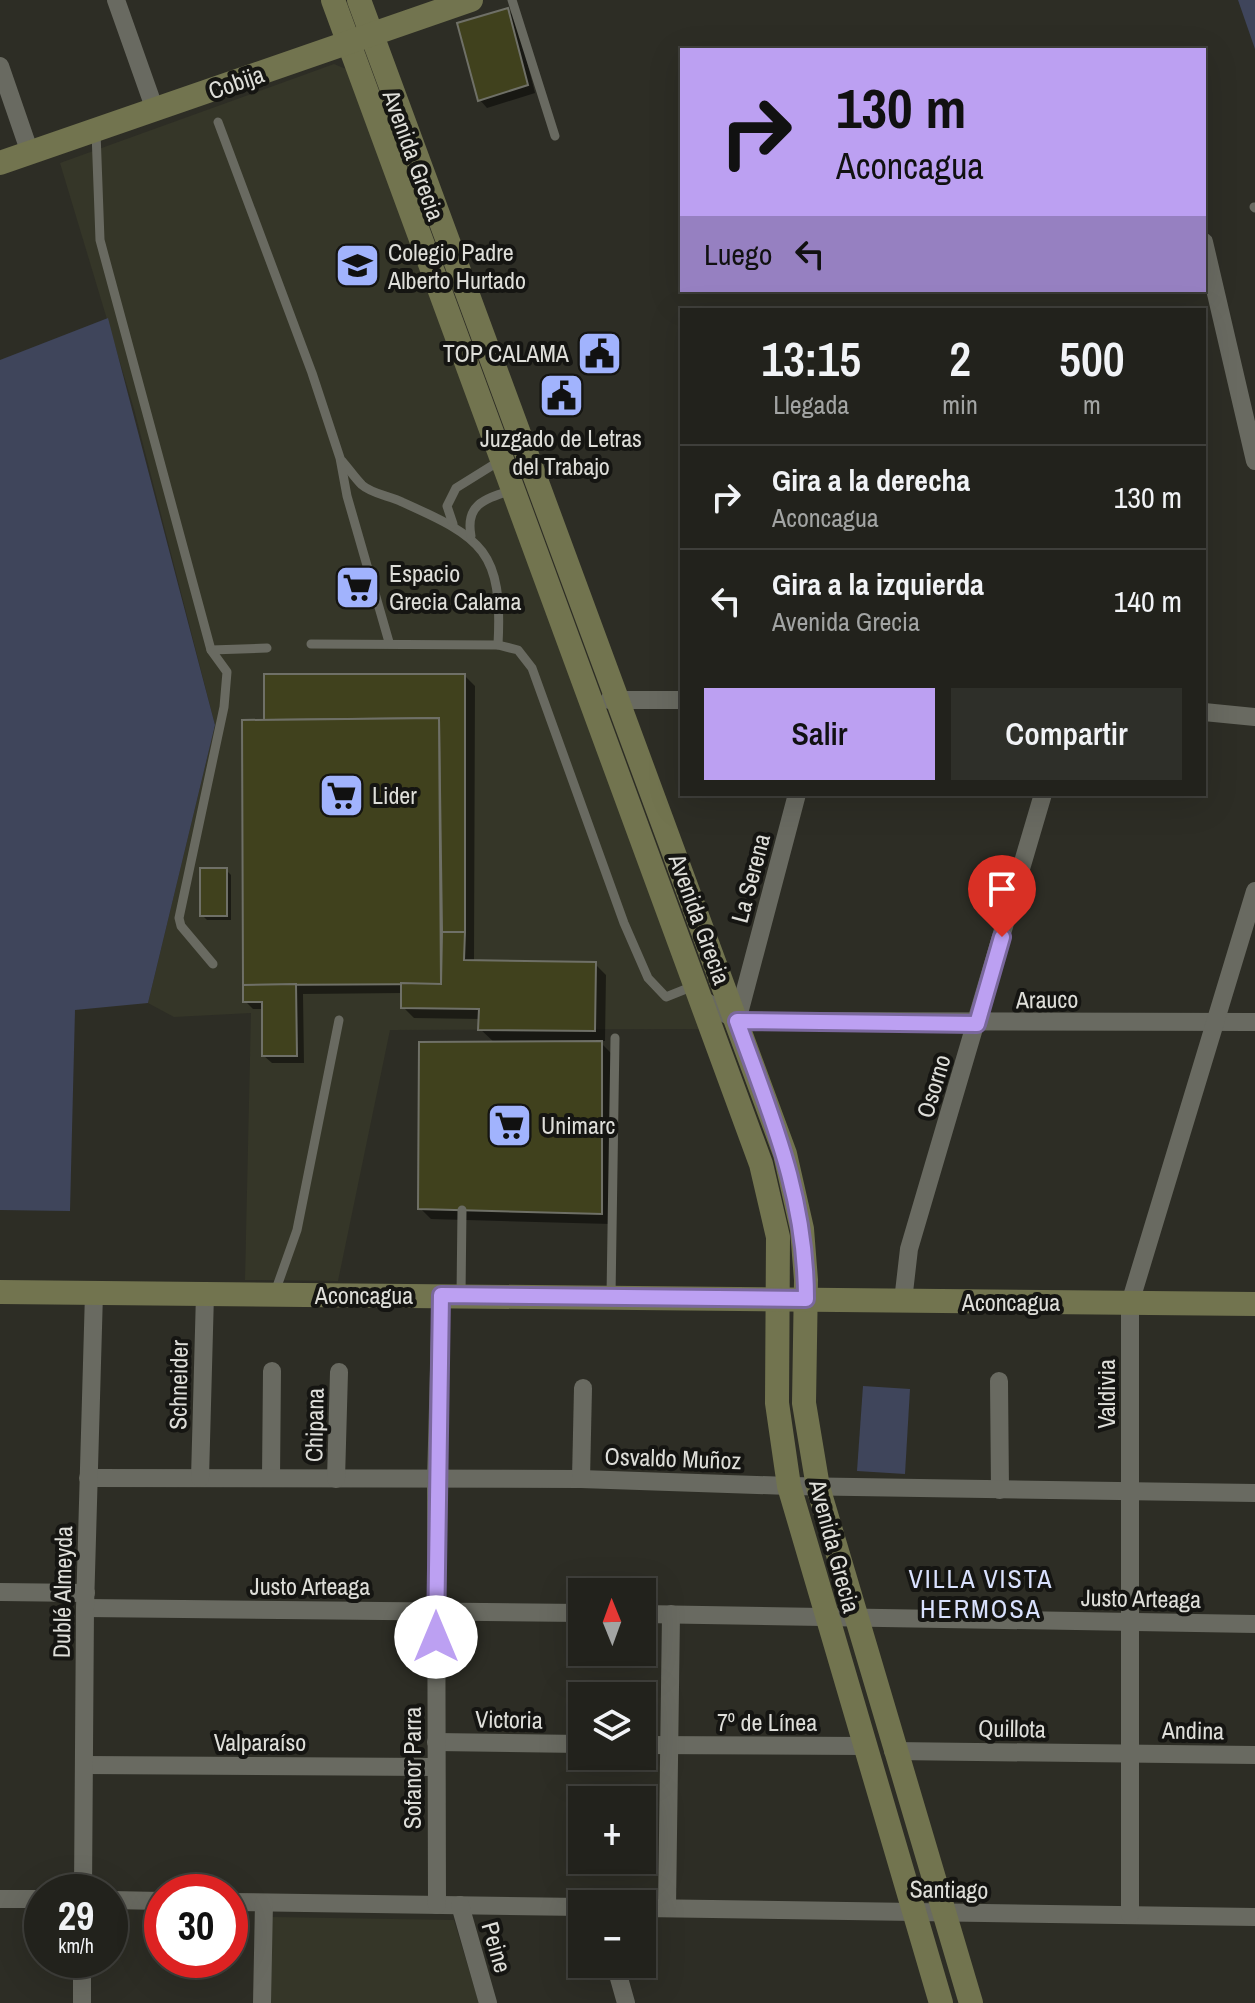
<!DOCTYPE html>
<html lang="es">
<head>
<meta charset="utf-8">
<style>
	:root { --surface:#22221c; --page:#2e2f29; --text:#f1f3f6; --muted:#a2a4a3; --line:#3f3f3b; --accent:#bca0f2 }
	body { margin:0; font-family:"Archivo Narrow",sans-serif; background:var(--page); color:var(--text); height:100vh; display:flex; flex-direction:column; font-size:30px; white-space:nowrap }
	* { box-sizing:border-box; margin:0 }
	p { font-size:26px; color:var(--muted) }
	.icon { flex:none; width:44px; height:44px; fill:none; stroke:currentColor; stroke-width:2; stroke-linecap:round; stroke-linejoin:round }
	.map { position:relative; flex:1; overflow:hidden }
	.sheet { position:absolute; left:680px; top:308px; width:526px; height:488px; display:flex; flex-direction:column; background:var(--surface); border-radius:0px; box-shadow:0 8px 32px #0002,0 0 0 2px var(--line) }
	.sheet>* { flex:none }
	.top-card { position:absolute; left:680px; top:48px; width:526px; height:244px; border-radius:0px; box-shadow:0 8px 32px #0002,0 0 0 2px var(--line); background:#bca0f2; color:#111; overflow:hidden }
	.needle { width:52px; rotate:359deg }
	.tools { position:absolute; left:568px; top:1578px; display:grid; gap:16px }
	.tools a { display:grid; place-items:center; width:88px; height:88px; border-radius:0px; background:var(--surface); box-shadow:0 8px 32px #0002,0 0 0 2px var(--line); font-size:40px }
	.speed { position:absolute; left:24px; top:1874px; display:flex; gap:16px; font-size:40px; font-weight:700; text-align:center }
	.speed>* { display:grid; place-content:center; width:104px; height:104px; border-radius:50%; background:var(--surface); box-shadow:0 8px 32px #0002,0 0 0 2px var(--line); line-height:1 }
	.speed small { font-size:20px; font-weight:400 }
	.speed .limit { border:12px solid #d22; background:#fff; color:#111 }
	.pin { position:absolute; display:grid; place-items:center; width:68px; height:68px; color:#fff; margin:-82px -34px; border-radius:50% 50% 50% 0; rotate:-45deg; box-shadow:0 0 8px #0007 }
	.pin .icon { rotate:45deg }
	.me { position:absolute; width:88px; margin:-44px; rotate:0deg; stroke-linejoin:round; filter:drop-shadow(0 0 6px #0008) }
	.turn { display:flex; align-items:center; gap:28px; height:168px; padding:0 24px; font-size:36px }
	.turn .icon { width:104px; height:104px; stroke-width:2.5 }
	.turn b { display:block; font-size:56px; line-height:68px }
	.then { display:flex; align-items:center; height:76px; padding:0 24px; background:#0003; gap:16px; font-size:30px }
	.eta { display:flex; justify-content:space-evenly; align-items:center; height:136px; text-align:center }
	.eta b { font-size:48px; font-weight:600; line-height:56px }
	.button { display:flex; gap:16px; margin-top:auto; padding:16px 24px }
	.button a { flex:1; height:92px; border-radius:0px; background:var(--accent); color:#111; font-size:32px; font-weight:600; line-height:92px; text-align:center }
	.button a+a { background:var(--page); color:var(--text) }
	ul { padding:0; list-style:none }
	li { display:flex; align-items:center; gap:24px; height:104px; padding:0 24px; border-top:2px solid var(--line) }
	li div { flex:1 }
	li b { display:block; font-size:30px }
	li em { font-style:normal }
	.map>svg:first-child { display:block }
	.built { fill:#353628 }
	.green { fill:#3f455b }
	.shadow { fill:#0007 }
	.building { fill:#40411d; stroke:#6f7067; stroke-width:2 }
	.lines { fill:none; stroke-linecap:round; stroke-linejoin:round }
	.lane { stroke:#696a61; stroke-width:9 }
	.street { stroke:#696a61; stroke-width:18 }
	.secondary { stroke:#72744f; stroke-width:24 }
	.route-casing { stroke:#7a689d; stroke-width:20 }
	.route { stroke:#bca0f2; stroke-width:14 }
	.labels { text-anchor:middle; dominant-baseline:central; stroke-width:8; stroke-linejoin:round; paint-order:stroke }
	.street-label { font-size:24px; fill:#deded9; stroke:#151512 }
	.poi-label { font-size:24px; fill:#deded9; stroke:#151512; text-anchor:start }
	.neighbourhood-label { font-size:26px; letter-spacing:2px; fill:#d9e1fe; stroke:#151512 }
</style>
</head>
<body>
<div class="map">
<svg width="1255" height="2003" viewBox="0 0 1255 2003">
	<rect width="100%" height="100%" fill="#2d2d25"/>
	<g class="built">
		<polygon points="334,64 346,69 703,1029 390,1030 338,1281 245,1280 251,1013 174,1017 148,1003 215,725 134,409 60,163"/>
		<polygon points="272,1917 454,1920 479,2003 270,2003"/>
	</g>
	<g class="green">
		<polygon points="1238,0 1255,0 1255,49"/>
		<polygon points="108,318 215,725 148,1003 75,1010 70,1211 0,1210 0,360"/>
		<polygon points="863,1386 910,1389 905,1474 857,1471"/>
	</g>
	<g class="shadow">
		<polygon points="508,10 516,18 535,93 487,108 480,100"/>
		<polygon points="465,676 475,686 474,962 595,964 606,975 605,1041 599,1041 612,1054 611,1224 431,1219 420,1208 495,1043 480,1029 480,1019 414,1018 403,1007 403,993 303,994 304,1063 272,1063 264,1056 264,1009 253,1009 245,1001 266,722"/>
		<polygon points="226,870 231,875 231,920 207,920 202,915"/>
	</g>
	<g class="building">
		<polygon points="508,8 528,85 478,101 457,23"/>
		<polygon points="264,674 465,674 465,932 442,932 439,718 264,720"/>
		<polygon points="439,718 441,984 243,985 242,720"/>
		<rect x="200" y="868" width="27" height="48"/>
		<polygon points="442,932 465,932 464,960 596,962 595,1031 478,1030 479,1009 401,1008 401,983 441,984"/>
		<polygon points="296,984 297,1056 262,1056 262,1002 243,1002 243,985"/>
		<polygon points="602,1041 602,1214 418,1209 419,1042"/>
	</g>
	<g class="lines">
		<g class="lane">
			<polyline points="512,0 555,136"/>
			<polyline points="218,122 312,373 340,458 347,496 389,642"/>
			<polyline points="96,132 100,240 211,650"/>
			<polyline points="1254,207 1255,208"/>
			<path d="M342,461C349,469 355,478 362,485C372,494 390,496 402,502C483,538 503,551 498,645"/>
			<polyline points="453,524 447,506 456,488 501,460"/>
			<path d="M471,536C465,504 485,499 512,490"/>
			<polyline points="311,644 498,645 518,650 532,668 624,923 648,978 666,997 696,985"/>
			<polyline points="213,964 181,926 179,918 224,707 227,672 211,650 267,648"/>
			<polyline points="275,1292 297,1230 339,1020"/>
			<polyline points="461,1295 462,1210"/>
			<polyline points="611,1296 615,1038"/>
		</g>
		<g class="street">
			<polyline points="116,0 155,110"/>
			<polyline points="0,66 30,153"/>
			<polyline points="1204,242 1255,461"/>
			<polyline points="609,700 682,700"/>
			<polyline points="1204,712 1255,717"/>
			<polyline points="702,999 737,1021 1255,1022"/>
			<polyline points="737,1021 797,794"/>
			<polyline points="903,1301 909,1249 1043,794"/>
			<polyline points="999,1381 1000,1490"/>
			<polyline points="271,1477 272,1371"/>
			<polyline points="88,1478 581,1479 789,1486 1255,1493"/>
			<polyline points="200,1478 205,1294"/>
			<polyline points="336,1479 339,1372"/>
			<polyline points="581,1479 583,1388"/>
			<polyline points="0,1592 86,1593"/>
			<polyline points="85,1608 582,1613"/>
			<polyline points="642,1614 1255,1624"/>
			<polyline points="436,1742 582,1744"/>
			<polyline points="642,1745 865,1746"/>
			<polyline points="893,1751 1255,1755"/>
			<polyline points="84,1765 435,1767"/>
			<polyline points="83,1892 85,1608 94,1293"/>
			<polyline points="0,1899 42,1899"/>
			<polyline points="110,1900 162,1901"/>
			<polyline points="230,1902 582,1907"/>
			<polyline points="437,1905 436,1480 441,1295"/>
			<polyline points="460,1905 488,2003"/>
			<polyline points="642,1908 1255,1917"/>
			<polyline points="667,1908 671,1614"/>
			<polyline points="1130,1915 1130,1303 1255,891"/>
			<polyline points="615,1964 626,2003"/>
			<polyline points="82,2003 82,1960"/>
			<polyline points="262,2003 264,1903"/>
		</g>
		<g class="secondary">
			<polyline points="333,0 761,1164 778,1237 777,1403 789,1486 941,2003"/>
			<polyline points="359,0 785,1154 802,1229 806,1280 804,1403 818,1487 971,2003"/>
			<polyline points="0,163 471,0"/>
			<polyline points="0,1292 1255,1304"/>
		</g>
	</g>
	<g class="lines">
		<defs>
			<path id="route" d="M436,1637L441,1295L806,1299C806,1195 771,1116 737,1021L977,1024L1002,937"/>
		</defs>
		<use href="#route" class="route-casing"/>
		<use href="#route" class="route"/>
	</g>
	<defs>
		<symbol id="school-square" viewBox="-11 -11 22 22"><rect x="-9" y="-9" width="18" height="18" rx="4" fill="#a1b3fd" stroke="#151512"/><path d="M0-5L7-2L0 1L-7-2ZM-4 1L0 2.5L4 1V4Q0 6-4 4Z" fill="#111"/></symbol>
		<symbol id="civic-square" viewBox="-11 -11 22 22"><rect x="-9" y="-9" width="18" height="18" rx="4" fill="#a1b3fd" stroke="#151512"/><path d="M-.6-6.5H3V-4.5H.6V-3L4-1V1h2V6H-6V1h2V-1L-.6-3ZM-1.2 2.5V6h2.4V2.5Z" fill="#111"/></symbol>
		<symbol id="supermarket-square" viewBox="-11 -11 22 22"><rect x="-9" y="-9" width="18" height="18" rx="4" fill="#a1b3fd" stroke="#151512"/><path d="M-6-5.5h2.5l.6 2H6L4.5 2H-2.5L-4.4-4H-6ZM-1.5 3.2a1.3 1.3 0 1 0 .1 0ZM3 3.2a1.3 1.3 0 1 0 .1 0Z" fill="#111"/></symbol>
	</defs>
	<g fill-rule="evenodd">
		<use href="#school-square" x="332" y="240" width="51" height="51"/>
		<use href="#civic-square" x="574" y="328" width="51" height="51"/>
		<use href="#civic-square" x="536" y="370" width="51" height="51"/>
		<use href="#supermarket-square" x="332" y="562" width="51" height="51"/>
		<use href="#supermarket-square" x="316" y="770" width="51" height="51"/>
		<use href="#supermarket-square" x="484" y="1100" width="51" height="51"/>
	</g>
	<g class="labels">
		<g class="street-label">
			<text transform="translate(236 82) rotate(-19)">Cobija</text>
			<text transform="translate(414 155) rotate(70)">Avenida Grecia</text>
			<text transform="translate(750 878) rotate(-75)">La Serena</text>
			<text transform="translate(700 919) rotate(70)">Avenida Grecia</text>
			<text transform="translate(1047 999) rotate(-1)">Arauco</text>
			<text transform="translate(933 1086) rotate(-73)">Osorno</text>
			<text x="364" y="1295">Aconcagua</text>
			<text x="1011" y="1302">Aconcagua</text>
			<text transform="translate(178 1385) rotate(-89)">Schneider</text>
			<text transform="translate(1106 1394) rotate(-90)">Valdivia</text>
			<text transform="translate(314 1425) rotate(-89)">Chipana</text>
			<text transform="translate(673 1458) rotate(2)">Osvaldo Muñoz</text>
			<text transform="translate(835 1546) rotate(75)">Avenida Grecia</text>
			<text x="310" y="1586">Justo Arteaga</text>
			<text transform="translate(62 1592) rotate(-89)">Dublé Almeyda</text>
			<text transform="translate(1141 1598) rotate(1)">Justo Arteaga</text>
			<text transform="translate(509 1719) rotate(1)">Victoria</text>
			<text x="767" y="1722">7º de Línea</text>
			<text transform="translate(1012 1728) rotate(1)">Quillota</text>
			<text transform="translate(1193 1730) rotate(1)">Andina</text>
			<text x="260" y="1742">Valparaíso</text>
			<text transform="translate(412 1768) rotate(-90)">Sofanor Parra</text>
			<text transform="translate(949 1889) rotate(1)">Santiago</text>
			<text transform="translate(497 1947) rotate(74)">Peine</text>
		</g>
		<g class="poi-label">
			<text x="388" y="252">Colegio Padre<tspan x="388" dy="28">Alberto Hurtado</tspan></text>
			<text x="569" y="353" text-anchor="end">TOP CALAMA</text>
			<text x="561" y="438" text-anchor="middle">Juzgado de Letras<tspan x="561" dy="28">del Trabajo</tspan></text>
			<text x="389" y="573">Espacio<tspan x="389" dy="28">Grecia Calama</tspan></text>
			<text x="372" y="795">Lider</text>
			<text x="541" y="1125">Unimarc</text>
		</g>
		<g class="neighbourhood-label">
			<text x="981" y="1578">VILLA VISTA<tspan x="981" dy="30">HERMOSA</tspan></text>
		</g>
	</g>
</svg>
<div class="tools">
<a><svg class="needle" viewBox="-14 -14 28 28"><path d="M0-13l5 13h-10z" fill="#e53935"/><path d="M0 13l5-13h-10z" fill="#a2a4a3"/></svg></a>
<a><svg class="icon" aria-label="layers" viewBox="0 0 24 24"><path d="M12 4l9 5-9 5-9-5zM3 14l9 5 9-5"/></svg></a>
<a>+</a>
<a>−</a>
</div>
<div class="speed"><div>29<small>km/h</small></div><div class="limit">30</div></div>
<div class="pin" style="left:1002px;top:937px;background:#d93025"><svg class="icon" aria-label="arrive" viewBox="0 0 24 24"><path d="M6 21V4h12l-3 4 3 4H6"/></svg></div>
<svg class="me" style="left:436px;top:1637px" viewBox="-20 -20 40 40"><circle r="19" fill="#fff"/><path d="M0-13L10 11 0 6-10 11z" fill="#bca0f2"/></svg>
<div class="top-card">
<div class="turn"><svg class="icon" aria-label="right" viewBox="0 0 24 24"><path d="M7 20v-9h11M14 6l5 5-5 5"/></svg><div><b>130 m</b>Aconcagua</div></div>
<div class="then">Luego<svg class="icon" aria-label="left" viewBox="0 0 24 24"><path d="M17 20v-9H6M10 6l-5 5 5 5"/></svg></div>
</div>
<section class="sheet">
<div class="eta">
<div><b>13:15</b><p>Llegada</p></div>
<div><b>2</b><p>min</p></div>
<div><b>500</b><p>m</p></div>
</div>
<ul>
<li><svg class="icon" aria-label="right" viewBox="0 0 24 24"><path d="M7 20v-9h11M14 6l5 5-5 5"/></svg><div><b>Gira a la derecha</b><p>Aconcagua</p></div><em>130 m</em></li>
<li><svg class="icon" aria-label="left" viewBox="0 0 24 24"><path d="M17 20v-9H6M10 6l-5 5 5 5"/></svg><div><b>Gira a la izquierda</b><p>Avenida Grecia</p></div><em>140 m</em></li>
</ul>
<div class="button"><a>Salir</a><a>Compartir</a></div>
</section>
</div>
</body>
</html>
